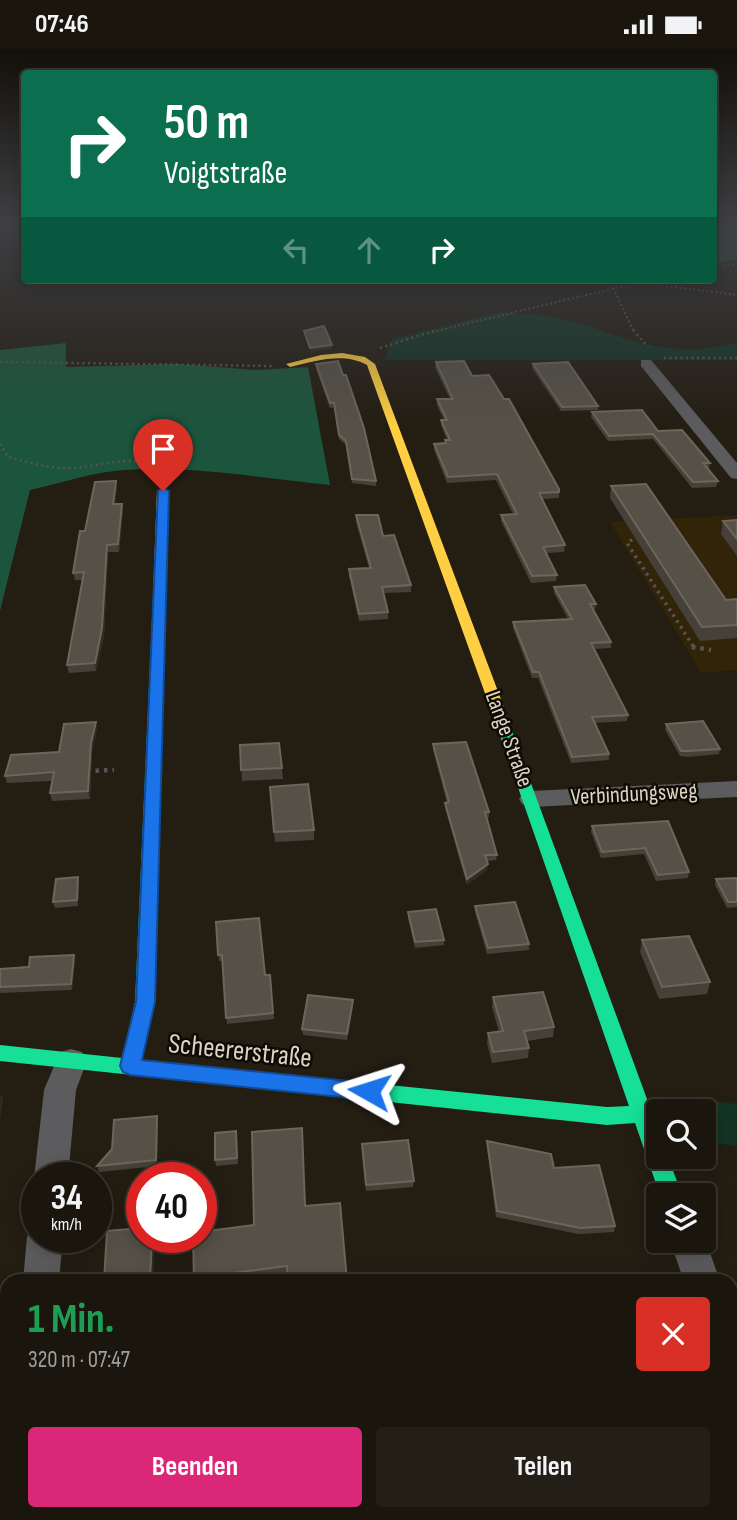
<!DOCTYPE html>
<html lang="de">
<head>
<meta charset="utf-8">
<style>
	:root { --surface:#1a160e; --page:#231f17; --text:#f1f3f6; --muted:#9f9f9e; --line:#38352e; --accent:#db2777 }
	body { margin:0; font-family:"Sofia Sans Condensed",sans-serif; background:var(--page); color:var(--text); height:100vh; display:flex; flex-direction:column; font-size:26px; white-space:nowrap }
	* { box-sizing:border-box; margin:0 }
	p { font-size:23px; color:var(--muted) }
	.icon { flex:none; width:38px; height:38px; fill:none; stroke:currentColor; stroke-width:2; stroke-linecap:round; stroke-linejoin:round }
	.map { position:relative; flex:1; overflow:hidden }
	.sheet { position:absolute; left:0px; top:1225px; width:738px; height:247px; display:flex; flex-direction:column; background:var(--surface); border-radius:21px 21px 0 0; box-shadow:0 4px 18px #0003,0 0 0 2px var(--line) }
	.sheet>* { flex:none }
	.banner { position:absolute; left:21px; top:21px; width:696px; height:214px; border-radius:7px; box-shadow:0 4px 18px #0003,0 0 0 2px var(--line); background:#0b6e4f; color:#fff; overflow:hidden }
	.buttons { position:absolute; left:646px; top:1050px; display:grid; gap:14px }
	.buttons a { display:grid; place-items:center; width:70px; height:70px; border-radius:7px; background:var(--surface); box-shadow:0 4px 18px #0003,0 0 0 2px var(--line); font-size:35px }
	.speed { position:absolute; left:21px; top:1113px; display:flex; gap:14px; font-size:35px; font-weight:700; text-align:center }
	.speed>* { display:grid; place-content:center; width:91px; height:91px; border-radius:50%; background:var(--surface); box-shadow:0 4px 18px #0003,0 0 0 2px var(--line); line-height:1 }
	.speed small { font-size:18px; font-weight:400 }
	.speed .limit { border:10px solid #d22; background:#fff; color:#111 }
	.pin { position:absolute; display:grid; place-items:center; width:60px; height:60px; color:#fff; margin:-72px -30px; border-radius:50% 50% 50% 0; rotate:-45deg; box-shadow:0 0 7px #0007 }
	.pin .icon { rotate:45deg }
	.me { position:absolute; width:77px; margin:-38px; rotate:276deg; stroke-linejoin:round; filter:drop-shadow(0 0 5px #0008) }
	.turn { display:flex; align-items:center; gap:24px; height:147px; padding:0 28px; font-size:32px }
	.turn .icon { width:91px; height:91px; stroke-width:2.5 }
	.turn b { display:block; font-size:49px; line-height:60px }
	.lanes { display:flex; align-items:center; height:66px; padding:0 28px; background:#0003; justify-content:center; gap:35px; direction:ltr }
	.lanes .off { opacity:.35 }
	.round { display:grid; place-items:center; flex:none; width:74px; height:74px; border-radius:7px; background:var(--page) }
	.summary { display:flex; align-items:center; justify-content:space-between; height:119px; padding:0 28px }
	h1 { font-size:42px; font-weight:700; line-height:52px; color:#1e9e55 }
	.action { display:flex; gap:14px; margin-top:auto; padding:14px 28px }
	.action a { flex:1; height:80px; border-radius:7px; background:var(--accent); color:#fff; font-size:28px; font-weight:700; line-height:80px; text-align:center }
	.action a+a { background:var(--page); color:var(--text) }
	.status { display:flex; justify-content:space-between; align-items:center; height:49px; padding:0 35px; background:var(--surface); direction:ltr }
	.status svg { height:19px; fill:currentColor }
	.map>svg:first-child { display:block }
	.built { fill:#312409 }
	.green { fill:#133425 }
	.forest { fill:#1c553d }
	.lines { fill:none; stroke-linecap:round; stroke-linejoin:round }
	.stream { stroke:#1e5370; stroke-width:3.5 }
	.path-far3 { stroke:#575553; stroke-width:2; stroke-dasharray:2 2.5; stroke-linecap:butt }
	.path-far2 { stroke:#575553; stroke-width:2.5; stroke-dasharray:2 3.5; stroke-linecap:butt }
	.path-far1 { stroke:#575553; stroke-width:3.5; stroke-dasharray:2.5 4.5; stroke-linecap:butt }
	.path { stroke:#575553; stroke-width:4.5; stroke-dasharray:3.5 5; stroke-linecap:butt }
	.street { fill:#5c5c5e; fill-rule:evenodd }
	.fast { fill:#16e098; fill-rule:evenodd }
	.slow { fill:#ffcf43; fill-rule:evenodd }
	.wall { fill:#464138 }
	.shaded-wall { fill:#312c22 }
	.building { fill:#565147; stroke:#6b655b; stroke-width:2 }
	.route { fill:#1a73e8; stroke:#114b97; stroke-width:2 }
	.labels { text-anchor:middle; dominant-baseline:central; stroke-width:5; stroke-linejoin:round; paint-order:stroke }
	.street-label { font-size:23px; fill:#dbd4c7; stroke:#0f0a03 }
	.near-street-label { font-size:28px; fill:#dbd4c7; stroke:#0f0a03 }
</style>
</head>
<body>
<div class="status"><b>07:46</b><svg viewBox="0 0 49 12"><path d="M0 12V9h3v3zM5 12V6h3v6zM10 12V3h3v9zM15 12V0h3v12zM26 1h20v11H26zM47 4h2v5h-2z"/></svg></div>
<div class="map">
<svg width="737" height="1471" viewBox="0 0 737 1471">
	<rect width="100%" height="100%" fill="#231d12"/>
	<polygon class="built" points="737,466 737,621 701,624 610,473"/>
	<g class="green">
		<path d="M500,263C528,265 558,267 585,276C643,296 675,308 737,294V311H384L392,290Z"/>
		<polygon points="678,1048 737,1055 737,1097 704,1093 704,1062 683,1062"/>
	</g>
	<g class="forest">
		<polygon points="714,172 737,179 737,210 714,215"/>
		<path d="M66,294V318L178,315L257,321L308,318L330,436C260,429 185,415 114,422C86,425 58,435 30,441L0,562V301Z"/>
	</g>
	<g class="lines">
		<polyline class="stream" points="714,179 737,184"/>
		<g class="path-far3">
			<polyline points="714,218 737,215"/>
			<polyline points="644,234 737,246"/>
			<polyline points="613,239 634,283"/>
			<polyline points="432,283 649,231"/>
		</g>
		<g class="path-far2">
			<polyline points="633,281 648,298"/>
			<polyline points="380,299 437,281"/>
			<polyline points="664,309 737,309"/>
			<polyline points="0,313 272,317"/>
			<path d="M0,395L8,408C29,414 52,420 74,419C103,417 129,405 157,418L159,423"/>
		</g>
		<g class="path-far1">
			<polyline points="158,421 160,427"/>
			<polyline points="638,487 627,494 695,600"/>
		</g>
		<g class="path">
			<polyline points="692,598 711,601"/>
			<polyline points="87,722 114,721"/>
		</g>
		<g class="street">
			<polygon points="641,311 651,311 737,414 737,430 731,429 641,317"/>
			<polygon points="737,732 737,748 531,758 522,755 519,750 522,745 531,742"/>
			<polygon points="71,1000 82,1003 87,1012 76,1041 68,1129 37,1129 37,1135 34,1129 44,1041 60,1003"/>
			<polygon points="37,1175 37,1188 63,1188 59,1232 23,1232 27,1188 32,1177"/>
			<polygon points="704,1187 720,1232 684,1232 670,1192 704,1192"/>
			<polygon points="732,1294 737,1296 737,1348 732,1345"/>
			<polygon points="7,1448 7,1465 38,1465 39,1471 0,1471 0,1454"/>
		</g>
		<polygon class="fast" points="159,543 165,547 155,953 142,1011 607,1058 629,1057 491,661 493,658 503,658 658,1080 658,1108 668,1108 682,1146 660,1146 635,1074 607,1076 0,1012 0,996 122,1009 135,953 153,547"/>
		<g class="slow">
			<path d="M342,304L365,308L375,315L505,661L503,664H493L491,661L367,316C343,303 316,312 290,318L286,315L321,306Z"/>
			<polygon points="163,439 169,442 165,547 159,551 153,547 157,442"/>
		</g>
	</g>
	<g class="wall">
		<polygon points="436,313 472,327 559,443 559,449 542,450 565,496 564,503 546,504 557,526 556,532 531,534 501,472 501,466 513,465 496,431 447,434 434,401 434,395 445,395 445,391 447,391 441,376 441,371 444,371 437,356 437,350 450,350 435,318"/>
		<polygon points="316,315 376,432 376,437 352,434 346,396 339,390 334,358 330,359 316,319"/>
		<polygon points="533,315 598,357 598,361 561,362 532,319"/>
		<polygon points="592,363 658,382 710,414 709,419 707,419 718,432 716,438 692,439 653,390 608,392 591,368"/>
		<polygon points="611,437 726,551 737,550 737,589 700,592 610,449"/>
		<polygon points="117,439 115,455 122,455 123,462 119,503 108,503 104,587 96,622 69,624 67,616 83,531 75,531 73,524 85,482"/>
		<polygon points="356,466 383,487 411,536 411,543 384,544 388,563 388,570 359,572 349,527 349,520 369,519 356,473"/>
		<polygon points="737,471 737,507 721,485 723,472"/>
		<polygon points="554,538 596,555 595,560 593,561 611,593 611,599 594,600 628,666 627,672 595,674 609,705 609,711 571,714 538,629 532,629 513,579 513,573 568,570 554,544"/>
		<polygon points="666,675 720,700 719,705 688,708 680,707 665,681"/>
		<polygon points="97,681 92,702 90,750 52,752 50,744 52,732 7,734 5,727 59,703"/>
		<polygon points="433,695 489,763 489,768 486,769 497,806 496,811 487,812 487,821 467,836 445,759 445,754 447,754 433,701"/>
		<polygon points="240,696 282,719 283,730 242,732"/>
		<polygon points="270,738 314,781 314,791 275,793"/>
		<polygon points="668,772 689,823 688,829 656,832 644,805 601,809 591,783 592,777"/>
		<polygon points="78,828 79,834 78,857 55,859 53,853"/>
		<polygon points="737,829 737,858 727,859 715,836 716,830"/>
		<polygon points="475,857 529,895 529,901 487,905 475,863"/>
		<polygon points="408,863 444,891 444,896 415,899 408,869"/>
		<polygon points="216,873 265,926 270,926 274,970 227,975 222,912 219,912"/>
		<polygon points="642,891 710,933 707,945 659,950 640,903"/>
		<polygon points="75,912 72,941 0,944 0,920"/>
		<polygon points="493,948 554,978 553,988 527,992 529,999 528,1009 492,1014 487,994 488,984 499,983 492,958"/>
		<polygon points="353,951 353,957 347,991 303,986 302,980"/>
		<polygon points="157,1067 158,1073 157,1117 99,1123 97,1117"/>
		<polygon points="237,1088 238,1115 216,1117 215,1111"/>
		<polygon points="487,1092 615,1177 614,1183 578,1185 496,1168 487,1098"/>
		<polygon points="362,1095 414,1132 413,1138 366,1142"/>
		<polygon points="305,1157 347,1232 194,1232 194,1229 254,1176"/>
	</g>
	<g class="shaded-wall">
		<polygon points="332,296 332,300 311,303 310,299"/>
		<polygon points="116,432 117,439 114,463 113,455"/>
		<polygon points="122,455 123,462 119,503 118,495"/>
		<polygon points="107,496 108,503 104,587 96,622 95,614"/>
		<polygon points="96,673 97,681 92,702 90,750 88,742 91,694"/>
		<polygon points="488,815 487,821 467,836 467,830"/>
		<polygon points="78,828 79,834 78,857 77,851"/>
		<polygon points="74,906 75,912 72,941 71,935"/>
		<polygon points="353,951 353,957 347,991 347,985"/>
		<polygon points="1,1044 3,1050 0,1070 0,1052"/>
		<polygon points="157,1067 158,1073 157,1117 156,1111"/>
		<polygon points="152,1188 155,1188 153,1232 150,1232"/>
		<polygon points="146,1465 149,1465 148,1471 145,1471"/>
	</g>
	<g class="building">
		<polygon points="324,277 332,296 310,299 304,282"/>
		<polygon points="338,312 343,326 346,326 364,379 376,432 352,430 346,392 339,386 334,354 330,354 316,315"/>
		<polygon points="464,312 472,327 489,326 504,350 509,350 559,440 559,443 539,444 565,496 543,498 557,526 532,527 501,466 517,465 497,425 448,428 434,395 446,394 445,391 450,391 441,371 447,371 437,350 453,350 436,313"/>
		<polygon points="568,313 598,357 562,358 533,315"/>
		<polygon points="642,361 658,382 682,381 710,414 703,414 718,432 693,433 653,385 609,387 592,363"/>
		<polygon points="116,432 113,455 122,455 118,495 107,496 102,579 95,614 67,616 84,523 73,524 80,482 85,482 95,433"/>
		<polygon points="646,435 726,551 737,550 737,576 702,578 611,437"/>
		<polygon points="356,466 378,466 383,487 394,486 411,536 382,538 388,563 359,565 349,520 371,519"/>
		<polygon points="737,471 737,490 723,472"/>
		<polygon points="585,536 596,555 590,555 611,593 591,594 628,666 592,668 609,705 572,708 539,623 533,623 513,573 572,570 554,538"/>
		<polygon points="703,672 720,700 689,702 681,702 666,675"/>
		<polygon points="96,673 91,694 88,742 50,744 54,723 5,727 11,706 59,703 64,675"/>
		<polygon points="466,693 489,763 485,763 497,806 485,806 488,815 467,830 445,754 449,753 433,695"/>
		<polygon points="279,694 282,719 241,721 240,696"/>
		<polygon points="308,735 314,781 274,783 270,738"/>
		<polygon points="668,772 689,823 658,826 645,799 602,803 592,777"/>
		<polygon points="78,828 77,851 53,853 56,830"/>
		<polygon points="737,829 737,853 728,853 716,830"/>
		<polygon points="515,853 529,895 488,899 475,857"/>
		<polygon points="436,860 444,891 415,893 408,863"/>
		<polygon points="259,869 265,926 270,926 273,964 226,969 222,906 218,906 216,873"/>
		<polygon points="689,887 710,933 662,938 642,891"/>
		<polygon points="74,906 71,935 0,938 0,920 29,918 30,908"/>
		<polygon points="543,943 554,978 524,982 529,999 493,1003 488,984 503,982 493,948"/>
		<polygon points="308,946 353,951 347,985 302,980"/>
		<polygon points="157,1067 156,1111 97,1117 112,1100 114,1071"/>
		<polygon points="302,1079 305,1157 340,1154 347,1232 288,1232 287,1217 194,1229 193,1188 201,1188 201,1183 254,1176 252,1083"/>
		<polygon points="236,1082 237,1109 215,1111 215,1084"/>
		<polygon points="408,1091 414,1132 366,1136 362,1095"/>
		<polygon points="487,1092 551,1105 554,1119 599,1116 615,1177 580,1179 497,1162"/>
		<polygon points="142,1179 142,1188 152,1188 150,1232 104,1232 107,1182"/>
		<polygon points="83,1465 146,1465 145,1471 83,1471"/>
	</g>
	<linearGradient id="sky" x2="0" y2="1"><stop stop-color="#13100a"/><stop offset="0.46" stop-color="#3f4044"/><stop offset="1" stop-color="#3f4044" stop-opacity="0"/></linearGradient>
	<rect width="737" height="378" fill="url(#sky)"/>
	<polygon class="route" points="163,438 169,442 155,953 142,1011 369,1034 376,1036 379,1042 376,1048 369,1051 130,1026 123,1023 120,1017 136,953 158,442"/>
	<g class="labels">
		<g class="street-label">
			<text transform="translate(509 690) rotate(70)">Lange Straße</text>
			<text transform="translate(634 745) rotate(-3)">Verbindungsweg</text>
		</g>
		<g class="near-street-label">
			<text transform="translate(240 1002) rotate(6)">Scheererstraße</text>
		</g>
	</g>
</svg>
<div class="buttons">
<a><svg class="icon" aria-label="search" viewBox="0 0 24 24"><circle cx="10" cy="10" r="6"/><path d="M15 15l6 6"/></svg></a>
<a><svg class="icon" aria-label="layers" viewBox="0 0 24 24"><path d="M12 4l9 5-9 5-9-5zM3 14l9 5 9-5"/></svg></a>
</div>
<div class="speed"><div>34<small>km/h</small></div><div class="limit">40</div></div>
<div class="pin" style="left:163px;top:442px;background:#d93025"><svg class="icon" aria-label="arrive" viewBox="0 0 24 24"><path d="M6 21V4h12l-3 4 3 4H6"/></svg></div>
<svg class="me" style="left:369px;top:1042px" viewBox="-20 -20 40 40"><path d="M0-17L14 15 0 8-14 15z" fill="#1a73e8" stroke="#fff" stroke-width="4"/></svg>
<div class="banner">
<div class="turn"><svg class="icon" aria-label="right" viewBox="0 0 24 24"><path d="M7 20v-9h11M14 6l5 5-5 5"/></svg><div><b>50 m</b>Voigtstraße</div></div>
<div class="lanes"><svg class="icon off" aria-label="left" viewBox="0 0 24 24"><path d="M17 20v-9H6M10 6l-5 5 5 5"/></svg><svg class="icon off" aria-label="ahead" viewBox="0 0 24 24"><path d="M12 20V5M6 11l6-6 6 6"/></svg><svg class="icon" aria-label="right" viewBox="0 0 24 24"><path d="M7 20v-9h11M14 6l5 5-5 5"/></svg></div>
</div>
<section class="sheet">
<div class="summary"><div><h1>1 Min.</h1><p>320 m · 07:47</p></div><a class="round" style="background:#d93025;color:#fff"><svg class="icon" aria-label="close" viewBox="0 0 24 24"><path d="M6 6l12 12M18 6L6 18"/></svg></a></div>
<div class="action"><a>Beenden</a><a>Teilen</a></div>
</section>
</div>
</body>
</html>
